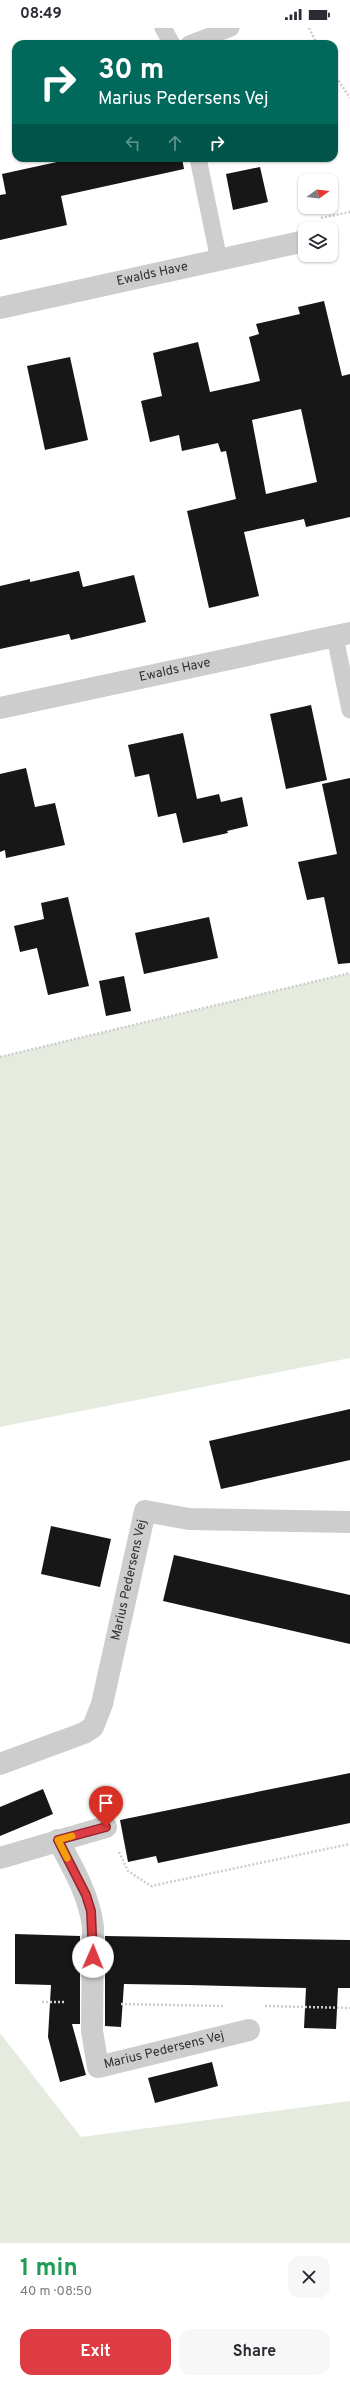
<!DOCTYPE html>
<html lang="en">
<head>
<meta charset="utf-8">
<style>
	:root { --surface:#fff; --page:#f7f7f7; --text:#2b2b33; --muted:#7c7c81; --accent:#dc3c42 }
	body { margin:0; font-family:Overpass,sans-serif; background:var(--page); color:var(--text); height:100vh; display:flex; flex-direction:column; font-size:15px; white-space:nowrap }
	* { box-sizing:border-box; margin:0 }
	p { font-size:13px; color:var(--muted) }
	.icon { flex:none; width:22px; height:22px; fill:none; stroke:currentColor; stroke-width:2; stroke-linecap:round; stroke-linejoin:round }
	.map { position:relative; height:2215px; overflow:hidden }
	.details { display:flex; flex-direction:column; background:var(--surface); flex:1 }
	.details>* { flex:none }
	.guide { position:absolute; left:12px; top:12px; width:326px; height:122px; border-radius:12px; box-shadow:0 1px 3px #0004; background:#00695c; color:#fff; overflow:hidden }
	.needle { width:26px; rotate:75deg }
	.fabs { position:absolute; left:298px; top:146px; display:grid; gap:8px }
	.fabs a { display:grid; place-items:center; width:40px; height:40px; border-radius:8px; background:var(--surface); box-shadow:0 1px 3px #0004; font-size:20px }
	.pin { position:absolute; display:grid; place-items:center; width:34px; height:34px; color:#fff; margin:-41px -17px; border-radius:50% 50% 50% 0; rotate:-45deg; box-shadow:0 0 4px #0007 }
	.pin .icon { rotate:45deg }
	.me { position:absolute; width:44px; margin:-22px; rotate:1deg; stroke-linejoin:round; filter:drop-shadow(0 0 3px #0008) }
	.turn { display:flex; align-items:center; gap:14px; height:84px; padding:0 20px; font-size:18px }
	.turn .icon { width:52px; height:52px; stroke-width:2.5 }
	.turn b { display:block; font-size:28px; line-height:34px }
	.lanes { display:flex; align-items:center; height:38px; padding:0 20px; background:#0003; justify-content:center; gap:20px; direction:ltr }
	.lanes .off { opacity:.35 }
	.round { display:grid; place-items:center; flex:none; width:42px; height:42px; border-radius:12px; background:var(--page) }
	.headline { display:flex; align-items:center; justify-content:space-between; height:68px; padding:0 20px }
	h1 { font-size:24px; font-weight:700; line-height:30px; color:#1e9e55 }
	.action { display:flex; gap:8px; margin-top:auto; padding:8px 20px }
	.action a { flex:1; height:46px; border-radius:12px; background:var(--accent); color:#fff; font-size:16px; font-weight:700; line-height:46px; text-align:center }
	.action a+a { background:var(--page); color:var(--text) }
	.status { display:flex; justify-content:space-between; align-items:center; height:28px; padding:0 20px; background:var(--surface); direction:ltr }
	.status svg { height:11px; fill:currentColor }
	.map>svg:first-child { display:block }
	.green { fill:#e5ecdf }
	.building { fill:#171717; fill-rule:evenodd }
	.lines { fill:none; stroke-linecap:round; stroke-linejoin:round }
	.path { stroke:#cdcdcd; stroke-width:2.5; stroke-dasharray:2 2; stroke-linecap:butt }
	.service { stroke:#cdcdcd; stroke-width:17 }
	.minor { stroke:#cdcdcd; stroke-width:22 }
	.route-casing { stroke:#8f272b; stroke-width:10 }
	.route { stroke:#dc3c42; stroke-width:7 }
	.slow { stroke:#f59e0b; stroke-width:7 }
	.labels { text-anchor:middle; dominant-baseline:central; stroke-width:4; stroke-linejoin:round; paint-order:stroke }
	.street-label { font-size:13px; fill:#303030; stroke:#fff }
</style>
</head>
<body>
<div class="status"><b>08:49</b><svg viewBox="0 0 49 12"><path d="M0 12V9h3v3zM5 12V6h3v6zM10 12V3h3v9zM15 12V0h3v12zM26 1h20v11H26zM47 4h2v5h-2z"/></svg></div>
<div class="map">
<svg width="350" height="2215" viewBox="0 0 350 2215">
	<rect width="100%" height="100%" fill="#fff"/>
	<g class="green">
		<polygon points="350,945 350,1330 0,1399 0,1029"/>
		<polygon points="0,2005 81,2109 350,2073 350,2215 0,2215"/>
	</g>
	<g class="building">
		<polygon points="75,130 182,130 184,141 61,168 67,197 0,212 0,167 6,166 2,146"/>
		<polygon points="260,139 268,174 233,182 226,146"/>
		<path d="M324,273L342,348L350,346V489L306,499L304,491L244,504L259,568L209,580L187,483L236,471L226,423L221,424L218,415L182,423L179,407L150,414L141,373L162,368L153,325L198,314L210,364L260,353L249,309L259,306L256,296L300,286L298,279ZM301,381L317,454L266,466L252,392Z"/>
		<polygon points="70,329 88,412 45,422 27,338"/>
		<polygon points="79,543 83,559 134,547 146,594 71,612 69,606 0,621 0,558 30,551 30,554"/>
		<polygon points="311,677 327,752 286,761 270,686"/>
		<polygon points="183,705 197,771 219,766 221,774 242,769 248,798 227,803 228,805 183,815 176,785 158,789 149,746 135,749 128,717"/>
		<polygon points="26,740 35,779 55,775 65,817 6,830 5,822 0,824 0,746"/>
		<polygon points="350,750 350,935 338,936 324,869 307,872 298,834 337,826 322,756"/>
		<polygon points="68,869 89,958 48,967 37,920 20,924 14,898 44,891 41,875"/>
		<polygon points="209,889 218,930 144,946 135,905"/>
		<polygon points="124,948 131,983 106,988 99,953"/>
		<polygon points="350,1381 350,1432 221,1461 209,1413"/>
		<polygon points="51,1498 111,1511 100,1559 41,1546"/>
		<polygon points="174,1527 350,1567 350,1616 163,1573"/>
		<polygon points="350,1745 350,1795 158,1835 156,1828 128,1834 120,1792"/>
		<polygon points="43,1761 53,1786 0,1808 0,1779"/>
		<polygon points="15,1906 80,1908 80,1996 72,1996 86,2047 60,2054 48,2009 51,1957 15,1956"/>
		<polygon points="105,1908 350,1912 350,1960 338,1960 336,2001 304,2000 306,1960 188,1957 124,1956 121,1999 105,1998"/>
		<polygon points="212,2034 218,2058 155,2075 148,2050"/>
	</g>
	<g class="lines">
		<g class="path">
			<polyline points="309,0 317,16"/>
			<polyline points="334,46 350,70"/>
			<polyline points="321,190 350,184"/>
			<polyline points="0,1029 350,945"/>
			<polyline points="119,1824 128,1843 151,1858 350,1816"/>
			<polyline points="42,1974 64,1974"/>
			<polyline points="121,1976 224,1978"/>
			<polyline points="265,1978 350,1980"/>
		</g>
		<g class="service">
			<polyline points="163,0 172,16"/>
			<polyline points="189,16 231,0"/>
			<polyline points="198,130 219,232"/>
			<polyline points="335,609 350,682"/>
		</g>
		<g class="minor">
			<path id="s1" d="M0,280L305,213"/>
			<path id="s2" d="M0,680L350,605"/>
			<path id="s3" d="M0,1736L84,1705L93,1699L102,1676L145,1483L189,1491L350,1494"/>
			<path id="s4" d="M58,1812C73,1840 89,1867 93,1899L92,2003L98,2039L249,2002"/>
			<polyline points="0,1830 106,1799"/>
		</g>
	</g>
	<g class="lines">
		<defs>
			<polyline id="route" points="93,1929 91,1883 86,1867 58,1812 106,1799"/>
		</defs>
		<use href="#route" class="route-casing"/>
		<use href="#route" class="route"/>
		<polyline class="slow" points="67,1830 58,1812 72,1808"/>
	</g>
	<g class="labels">
		<g class="street-label">
			<text stroke="none"><textPath href="#s1" startOffset="156">Ewalds Have</textPath></text>
			<text stroke="none"><textPath href="#s2" startOffset="179">Ewalds Have</textPath></text>
			<text stroke="none"><textPath href="#s3" startOffset="252">Marius Pedersens Vej</textPath></text>
			<text stroke="none"><textPath href="#s4" startOffset="303">Marius Pedersens Vej</textPath></text>
		</g>
	</g>
</svg>
<div class="fabs">
<a><svg class="needle" viewBox="-14 -14 28 28"><path d="M0-13l5 13h-10z" fill="#e53935"/><path d="M0 13l5-13h-10z" fill="#7c7c81"/></svg></a>
<a><svg class="icon" aria-label="layers" viewBox="0 0 24 24"><path d="M12 4l9 5-9 5-9-5zM3 14l9 5 9-5"/></svg></a>
</div>
<div class="pin" style="left:106px;top:1799px;background:#d93025"><svg class="icon" aria-label="arrive" viewBox="0 0 24 24"><path d="M6 21V4h12l-3 4 3 4H6"/></svg></div>
<svg class="me" style="left:93px;top:1929px" viewBox="-20 -20 40 40"><circle r="19" fill="#fff"/><path d="M0-13L10 11 0 6-10 11z" fill="#dc3c42"/></svg>
<div class="guide">
<div class="turn"><svg class="icon" aria-label="right" viewBox="0 0 24 24"><path d="M7 20v-9h11M14 6l5 5-5 5"/></svg><div><b>30 m</b>Marius Pedersens Vej</div></div>
<div class="lanes"><svg class="icon off" aria-label="left" viewBox="0 0 24 24"><path d="M17 20v-9H6M10 6l-5 5 5 5"/></svg><svg class="icon off" aria-label="ahead" viewBox="0 0 24 24"><path d="M12 20V5M6 11l6-6 6 6"/></svg><svg class="icon" aria-label="right" viewBox="0 0 24 24"><path d="M7 20v-9h11M14 6l5 5-5 5"/></svg></div>
</div>
</div>
<section class="details">
<div class="headline"><div><h1>1 min</h1><p>40 m · 08:50</p></div><a class="round"><svg class="icon" aria-label="close" viewBox="0 0 24 24"><path d="M6 6l12 12M18 6L6 18"/></svg></a></div>
<div class="action"><a>Exit</a><a>Share</a></div>
</section>
</body>
</html>
